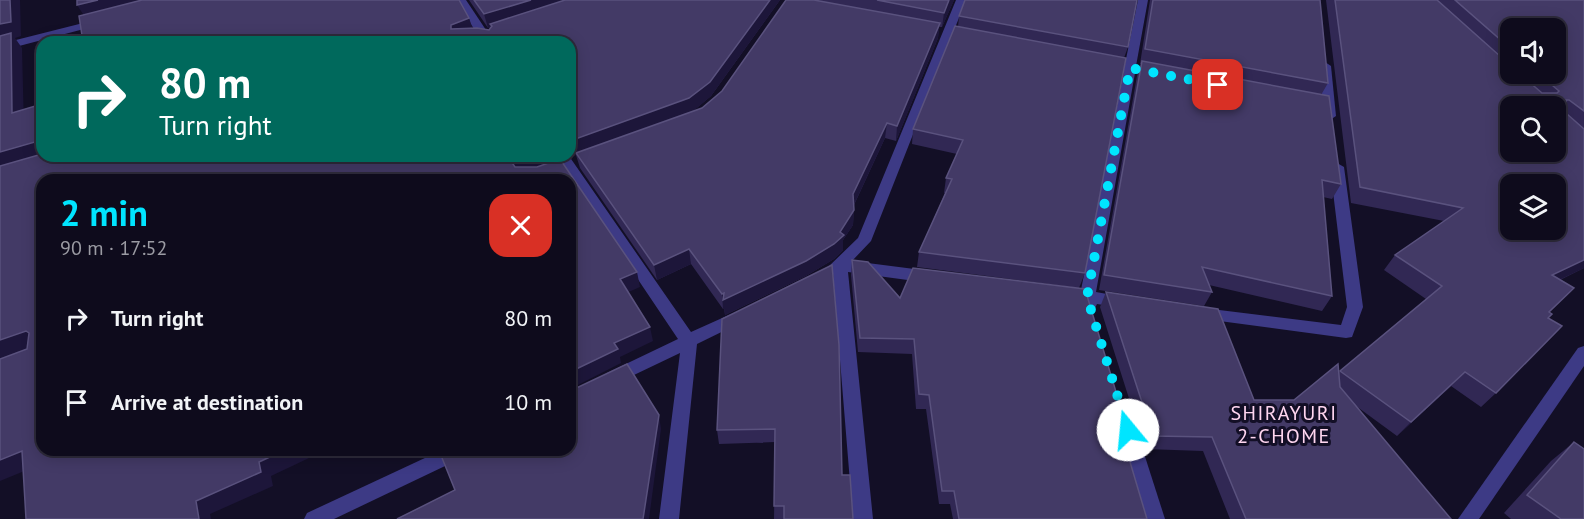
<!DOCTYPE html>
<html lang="en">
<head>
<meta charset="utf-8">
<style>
	:root { --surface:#0e0b1c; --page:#171425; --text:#f1f3f6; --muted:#9b9ba3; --line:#2e2b3b; --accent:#00e5ff }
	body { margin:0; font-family:"PT Sans",sans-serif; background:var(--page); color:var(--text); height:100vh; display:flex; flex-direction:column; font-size:22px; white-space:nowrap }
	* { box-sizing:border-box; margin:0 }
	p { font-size:20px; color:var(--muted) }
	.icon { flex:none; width:33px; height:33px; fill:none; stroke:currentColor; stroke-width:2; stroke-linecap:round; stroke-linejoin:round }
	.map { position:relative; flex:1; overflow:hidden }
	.sheet { position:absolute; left:36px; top:174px; width:540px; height:282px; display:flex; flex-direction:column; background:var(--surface); border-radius:18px; box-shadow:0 3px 15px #0003,0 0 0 2px var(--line) }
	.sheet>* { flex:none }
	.top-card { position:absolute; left:36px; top:36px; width:540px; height:126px; border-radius:18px; box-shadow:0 3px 15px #0003,0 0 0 2px var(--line); background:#00695c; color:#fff; overflow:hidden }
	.buttons { position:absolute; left:1500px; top:18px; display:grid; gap:12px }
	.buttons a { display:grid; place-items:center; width:66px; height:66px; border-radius:12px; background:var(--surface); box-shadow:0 3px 15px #0003,0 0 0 2px var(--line); font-size:30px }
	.pin { position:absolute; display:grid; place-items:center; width:51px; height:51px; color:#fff; margin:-26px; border-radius:12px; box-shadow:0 3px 9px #0006 }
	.me { position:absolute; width:66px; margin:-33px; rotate:343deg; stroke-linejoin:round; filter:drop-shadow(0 0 4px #0008) }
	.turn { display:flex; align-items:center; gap:21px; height:126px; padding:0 24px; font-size:27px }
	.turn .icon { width:78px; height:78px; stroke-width:2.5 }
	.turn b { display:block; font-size:42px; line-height:51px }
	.round { display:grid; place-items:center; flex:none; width:63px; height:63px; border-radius:18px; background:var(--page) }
	.headline { display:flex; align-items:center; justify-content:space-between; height:102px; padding:0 24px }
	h1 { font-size:36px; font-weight:600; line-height:45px; color:var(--accent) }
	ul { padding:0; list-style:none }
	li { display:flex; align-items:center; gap:18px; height:84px; padding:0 24px }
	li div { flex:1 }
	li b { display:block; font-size:22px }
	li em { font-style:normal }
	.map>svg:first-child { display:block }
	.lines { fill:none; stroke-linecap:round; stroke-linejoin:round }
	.minor { fill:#3d3a85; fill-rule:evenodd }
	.wall { fill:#312854; fill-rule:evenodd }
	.shaded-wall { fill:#1d163a }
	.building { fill:#433a66; stroke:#5a527e; stroke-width:1.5; fill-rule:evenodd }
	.route { stroke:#00e5ff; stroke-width:10; stroke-dasharray:0 18 }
	.labels { text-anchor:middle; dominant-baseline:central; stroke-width:6; stroke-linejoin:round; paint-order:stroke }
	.neighbourhood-label { font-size:20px; letter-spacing:1.5px; fill:#ffd6f0; stroke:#130f26 }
</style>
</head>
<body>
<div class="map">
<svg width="1584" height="519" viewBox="0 0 1584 519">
	<rect width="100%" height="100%" fill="#130f26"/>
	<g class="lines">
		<g class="minor">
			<polygon points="456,0 466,0 494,42 482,42"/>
			<polygon points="956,0 966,0 871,241 852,261 930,271 935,273 938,277 935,281 930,283 848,272 873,519 853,519 833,274 826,269 858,238"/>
			<polygon points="1138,0 1148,0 1136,66 1162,71 1164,74 1158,78 1135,73 1096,292 1129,298 1131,302 1129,306 1123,308 1097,304 1095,308 1083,308 1081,302 1062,298 1059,294 1062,290 1081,290 1124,71 1101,67 1099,64 1105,60 1125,64"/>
			<polygon points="99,19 103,20 103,24 0,51 0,44"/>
			<polygon points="1325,62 1331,66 1336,116 1330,120 1324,116 1319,66"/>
			<polygon points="555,156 569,156 691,332 740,310 746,312 748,316 746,320 697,344 679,519 659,519 680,353 613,385 607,383 605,378 607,373 678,339"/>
			<polygon points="1337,163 1344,167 1363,307 1352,337 1346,338 1197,318 1195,314 1197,310 1203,308 1341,325 1347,307 1330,167"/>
			<polygon points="1584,346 1584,366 1479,519 1458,519 1578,348"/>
			<polygon points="1123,409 1129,411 1132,416 1165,519 1145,519 1114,416 1117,411"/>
			<polygon points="442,450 469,450 466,456 334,519 304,519 307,513"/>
		</g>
	</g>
	<g class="wall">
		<polygon points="469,0 780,0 711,96 693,111 702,108 722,91 786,0 954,0 942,27 939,27 938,38 896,141 885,138 854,205 853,225 843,240 843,250 834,259 806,276 725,315 724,308 723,309 691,264 657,280 580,168 576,155 572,156 570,155 570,42 84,15 469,18 472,28 489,30 491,27 488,28"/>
		<polygon points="1150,0 1320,0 1328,83 1321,95 1341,184 1332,199 1323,197 1332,296 1322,311 1209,285 1212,292 1204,306 1099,290 1137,76 1141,64 1140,64"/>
		<path d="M1326,0H1584V268L1560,280L1549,312L1548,318L1496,393L1481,407L1451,386L1397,436L1356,406L1451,519H1230L1203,451L1145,449L1100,307L1106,292L1254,400H1294L1339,372L1426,299L1384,270L1395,255L1444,221L1351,203ZM1510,28L1556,74H1510Z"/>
		<polygon points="959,16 1128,47 1124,58 1085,273 1079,288 917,267 919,252 945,193 944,193 946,178 957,154 912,144 913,129 958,27"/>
		<polygon points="852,260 900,298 1129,435 1124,444 1147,519 953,519 950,504 939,504 926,409 916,409 912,354 858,352 851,275"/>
		<polygon points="722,319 842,475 853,519 774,519 775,442 719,444 717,430"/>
		<polygon points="1574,442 1584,519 1511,519 1504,513 1551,461"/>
	</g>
	<g class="shaded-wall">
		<polygon points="10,0 20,0 21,36 15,38 22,48 24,128 12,113 0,42 0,24"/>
		<polygon points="98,0 164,0 87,20 77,5"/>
		<polygon points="531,0 582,0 490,24 491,27 488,28 484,14"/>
		<polygon points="770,0 780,0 711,96 691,113 572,156 570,148 570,141"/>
		<polygon points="949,0 954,0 942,27 944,13"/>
		<polygon points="469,18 474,33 451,29 451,25"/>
		<polygon points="940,23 938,38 896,141 897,126"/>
		<polygon points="887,123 885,138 852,209 853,194"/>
		<polygon points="42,140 42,156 0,171 0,152"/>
		<polygon points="527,156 555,156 556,162 521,175 513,164 517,160"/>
		<polygon points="854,210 853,225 843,240 843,250 834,259 806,276 725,315 724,308 723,309 722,294 840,232"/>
		<polygon points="689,249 691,264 657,280 654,265"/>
		<polygon points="1584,260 1584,268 1538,290 1552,275"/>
		<polygon points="637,272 640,287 624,294 620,279"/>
		<polygon points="650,327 653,341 620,357 621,363 570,389 570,372 614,343"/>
		<polygon points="26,331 41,346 0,361 0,340"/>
		<polygon points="1465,372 1451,386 1397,436 1411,422"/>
		<polygon points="659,415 661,429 649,519 643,519"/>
		<polygon points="285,450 326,450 271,476 273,486 210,514 211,519 199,519 196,501 259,462"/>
		<polygon points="22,451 39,465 0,481 0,460"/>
	</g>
	<g class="building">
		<polygon points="0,0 10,0 11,22 0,24"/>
		<polygon points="77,0 98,0 77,5"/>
		<polygon points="142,0 459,0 469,18 451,25 451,29 477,28 489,30 492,26 490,24 565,0 770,0 710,82 689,98 570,141 570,42 83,42 79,16"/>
		<polygon points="474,0 531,0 484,14"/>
		<polygon points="786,0 814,0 940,23 897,126 887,123 853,194 854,210 840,232 844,235 834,244 806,261 723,300 724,293 722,294 689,249 654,265 576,153 702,108 722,91"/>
		<polygon points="877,0 949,0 944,13"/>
		<polygon points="965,0 1137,0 1128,47 959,16"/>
		<polygon points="1153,0 1320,0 1328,83 1145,49"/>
		<path d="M1335,0H1437L1510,65V74H1520L1542,93H1557L1559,91L1539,74H1556V28H1510V48L1455,0H1584V111L1569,100H1566L1567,114L1584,129V260L1552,275L1574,288L1549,312L1552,314L1548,318L1562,326L1496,393L1465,372L1411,422L1340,371L1442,286L1395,255L1463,208L1360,187ZM1510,106H1556V152H1510ZM1510,184H1556V230H1510Z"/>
		<polygon points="955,26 1126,58 1085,273 919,252 952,179 946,178 963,140 913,129"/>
		<polygon points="11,33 12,113 42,104 42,140 0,152 0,36"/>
		<polygon points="1142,61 1329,96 1341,184 1322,180 1332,296 1202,267 1212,292 1104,275"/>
		<polygon points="42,154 42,156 527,156 517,160 513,164 515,167 537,167 560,159 637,272 620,279 650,327 614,343 618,349 570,372 570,180 42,180 42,450 285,450 259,462 261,472 196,501 199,519 26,519 22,451 0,460 0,359 27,349 29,333 26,331 0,340 0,166"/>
		<polygon points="852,260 868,262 900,298 913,268 1085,289 1129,435 1122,435 1147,519 959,519 954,491 942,491 929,395 919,394 914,339 860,338"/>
		<polygon points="832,265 839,345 842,475 850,475 853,519 784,519 784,506 774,506 775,429 717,430 722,319"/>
		<polygon points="1106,292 1218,309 1254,400 1294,400 1338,364 1340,387 1451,519 1246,519 1212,437 1153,436"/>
		<polygon points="627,364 659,415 643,519 397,519 455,490 440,453 447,450 570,450 570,391"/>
		<polygon points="1574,442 1584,449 1584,519 1561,519 1527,495"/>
	</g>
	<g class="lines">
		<polyline class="route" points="1128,430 1087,297 1130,68 1218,85"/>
	</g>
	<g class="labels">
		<g class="neighbourhood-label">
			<text x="1284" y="413">SHIRAYURI<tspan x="1284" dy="23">2-CHOME</tspan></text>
		</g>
	</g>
</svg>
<div class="buttons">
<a><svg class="icon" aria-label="sound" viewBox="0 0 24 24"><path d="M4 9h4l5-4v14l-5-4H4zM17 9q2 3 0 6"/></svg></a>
<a><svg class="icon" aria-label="search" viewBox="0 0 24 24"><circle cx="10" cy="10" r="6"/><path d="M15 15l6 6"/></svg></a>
<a><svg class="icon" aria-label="layers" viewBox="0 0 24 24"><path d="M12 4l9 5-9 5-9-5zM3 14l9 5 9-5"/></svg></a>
</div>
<div class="pin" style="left:1218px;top:85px;background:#d93025"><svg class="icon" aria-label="arrive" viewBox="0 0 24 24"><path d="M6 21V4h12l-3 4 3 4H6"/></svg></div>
<svg class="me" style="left:1128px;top:430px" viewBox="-20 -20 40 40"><circle r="19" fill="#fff"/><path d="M0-13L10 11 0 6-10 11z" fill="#00e5ff"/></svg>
<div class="top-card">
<div class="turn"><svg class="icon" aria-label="right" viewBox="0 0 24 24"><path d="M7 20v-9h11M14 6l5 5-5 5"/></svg><div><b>80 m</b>Turn right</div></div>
</div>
<section class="sheet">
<div class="headline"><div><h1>2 min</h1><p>90 m · 17:52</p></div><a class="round" style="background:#d93025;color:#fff"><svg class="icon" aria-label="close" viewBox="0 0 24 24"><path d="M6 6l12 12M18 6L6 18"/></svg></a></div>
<ul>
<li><svg class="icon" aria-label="right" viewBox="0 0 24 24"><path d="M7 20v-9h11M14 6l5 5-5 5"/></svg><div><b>Turn right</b></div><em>80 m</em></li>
<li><svg class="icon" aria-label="arrive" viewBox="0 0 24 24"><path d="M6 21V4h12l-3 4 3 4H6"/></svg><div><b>Arrive at destination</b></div><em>10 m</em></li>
</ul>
</section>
</div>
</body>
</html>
